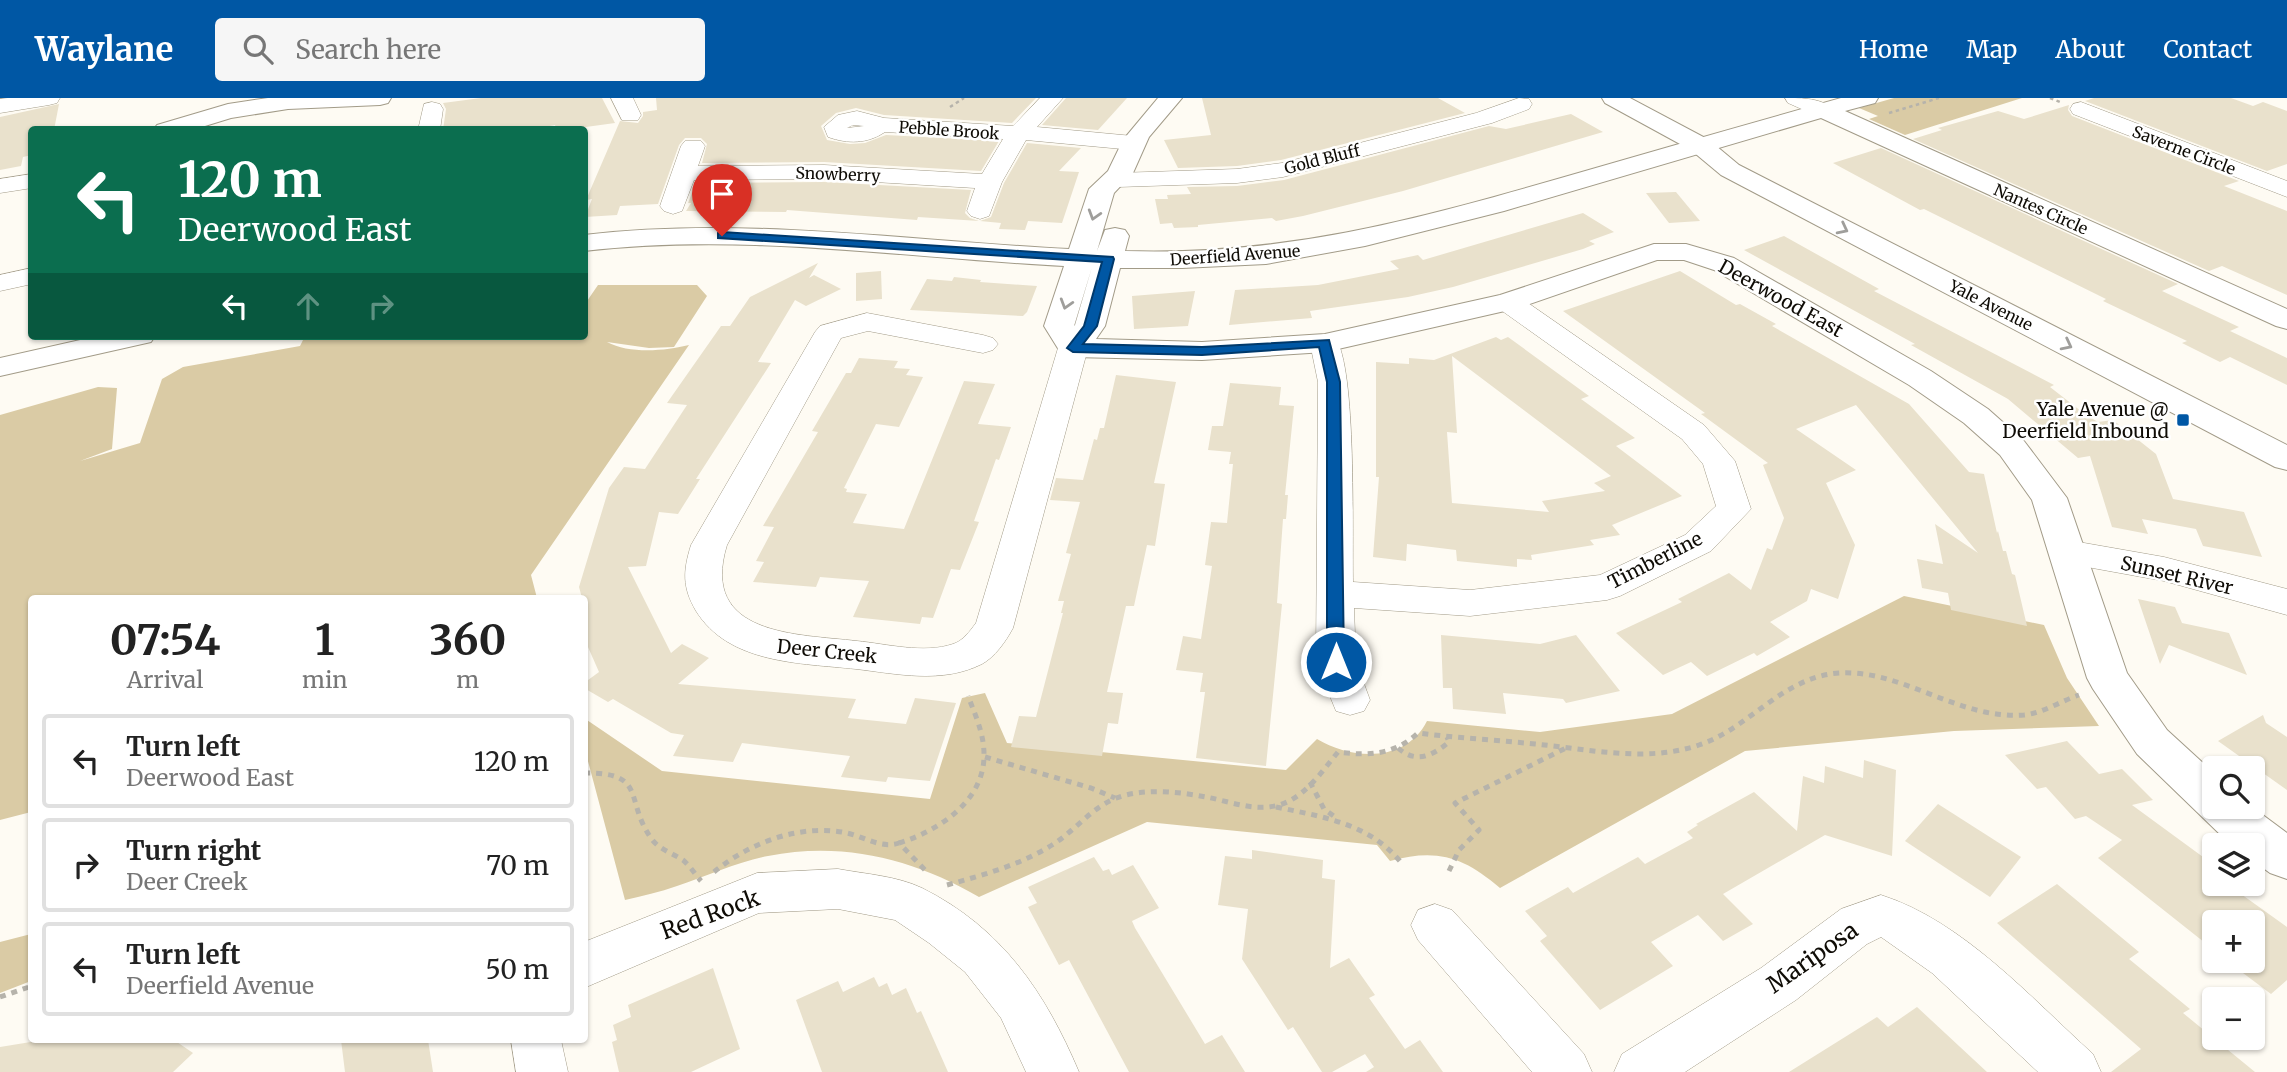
<!DOCTYPE html>
<html lang="en">
<head>
<meta charset="utf-8">
<style>
	:root { --surface:#fff; --page:#f6f6f6; --text:#222; --muted:#767676; --line:#e0e0e0; --accent:#0057a4 }
	body { margin:0; font-family:Merriweather,serif; background:var(--page); color:var(--text); height:100vh; display:flex; flex-direction:column; font-size:26px; white-space:nowrap }
	* { box-sizing:border-box; margin:0 }
	p { font-size:23px; color:var(--muted) }
	.icon { flex:none; width:38px; height:38px; fill:none; stroke:currentColor; stroke-width:2; stroke-linecap:round; stroke-linejoin:round }
	.map { position:relative; flex:1; overflow:hidden }
	.panel { position:absolute; left:28px; top:497px; width:560px; height:448px; display:flex; flex-direction:column; background:var(--surface); border-radius:7px; box-shadow:0 2px 5px #0004 }
	.panel>* { flex:none }
	.guide { position:absolute; left:28px; top:28px; width:560px; height:214px; border-radius:7px; box-shadow:0 2px 5px #0004; background:#0b6e4f; color:#fff; overflow:hidden }
	.controls { position:absolute; left:2202px; top:658px; display:grid; gap:14px }
	.controls a { display:grid; place-items:center; width:63px; height:63px; border-radius:7px; background:var(--surface); box-shadow:0 2px 5px #0004; font-size:35px }
	.pin { position:absolute; display:grid; place-items:center; width:60px; height:60px; color:#fff; margin:-72px -30px; border-radius:50% 50% 50% 0; rotate:-45deg; box-shadow:0 0 7px #0007 }
	.pin .icon { rotate:45deg }
	.me { position:absolute; width:77px; margin:-38px; rotate:0deg; stroke-linejoin:round; filter:drop-shadow(0 0 5px #0008) }
	.turn { display:flex; align-items:center; gap:24px; height:147px; padding:0 35px; font-size:32px }
	.turn .icon { width:91px; height:91px; stroke-width:2.5 }
	.turn b { display:block; font-size:49px; line-height:60px }
	.lanes { display:flex; align-items:center; height:66px; padding:0 35px; background:#0003; justify-content:center; gap:35px; direction:ltr }
	.lanes .off { opacity:.35 }
	.eta { display:flex; justify-content:space-evenly; align-items:center; height:119px; text-align:center }
	.eta b { font-size:42px; font-weight:700; line-height:49px }
	ul { padding:0; list-style:none }
	li { display:flex; align-items:center; gap:21px; height:94px; margin:0 14px 10px; padding:0 21px; border:4px solid var(--line); border-radius:7px }
	li div { flex:1 }
	li b { display:block; font-size:26px }
	li em { font-style:normal }
	header { display:flex; align-items:center; gap:42px; box-sizing:border-box; height:98px; padding:0 35px; background:var(--accent); color:#fff }
	header strong { font-size:33px }
	nav { display:flex; gap:38px; margin-inline-start:auto; font-size:24px }
	.search { width:490px; height:63px; background:var(--page); display:flex; align-items:center; gap:18px; box-sizing:border-box; padding:0 24px; border-radius:7px; color:var(--muted); font-size:26px }
	.map>svg:first-child { display:block }
	.green { fill:#dacba5 }
	.building { fill:#e9e1cc; fill-rule:evenodd }
	.lines { fill:none; stroke-linecap:round; stroke-linejoin:round }
	.minor-casing { stroke:#a29b88; stroke-width:1 }
	.tertiary-casing { stroke:#a29b88; stroke-width:2 }
	.secondary-casing { stroke:#a29b88; stroke-width:2 }
	.path-far1 { stroke:#b6b3ab; stroke-width:2.5; stroke-dasharray:3.5 3.5; stroke-linecap:butt }
	.path { stroke:#b6b3ab; stroke-width:5; stroke-dasharray:6 6; stroke-linecap:butt }
	.minor { fill:#fff; fill-rule:evenodd }
	.tertiary { fill:#fff; fill-rule:evenodd }
	.secondary { fill:#fff; fill-rule:evenodd }
	.oneway { stroke:#9f9e9b }
	.route { fill:#0057a4; stroke:#00396b; stroke-width:2 }
	.poi-dot { fill:#0057a4; stroke:#fff; stroke-width:2.5 }
	.labels { text-anchor:middle; dominant-baseline:central; stroke-width:5; stroke-linejoin:round; paint-order:stroke }
	.far-street-label { font-size:16px; fill:#0f0c06; stroke:#fff }
	.street-label { font-size:19px; fill:#0f0c06; stroke:#fff }
	.poi-label { font-size:19px; fill:#0f0c06; stroke:#fff; text-anchor:end }
	.near-street-label { font-size:23px; fill:#0f0c06; stroke:#fff }
</style>
</head>
<body>
<header>
<strong>Waylane</strong>
<div class="search"><svg class="icon" aria-label="search" viewBox="0 0 24 24"><circle cx="10" cy="10" r="6"/><path d="M15 15l6 6"/></svg>Search here</div>
<nav><a>Home</a><a>Map</a><a>About</a><a>Contact</a></nav>
</header>
<div class="map">
<svg width="2287" height="974" viewBox="0 0 2287 974">
	<rect width="100%" height="100%" fill="#fefbf3"/>
	<g class="green">
		<polygon points="1894,0 2022,0 1905,37 1869,21 1878,18 1859,10"/>
		<path d="M598,187H697L707,198L674,249L649,250L607,244C629,256 665,253 689,247L531,477L537,500H32L31,714L0,722V317L98,289L117,290L112,351L80,363L140,345L162,281L183,269L300,248L305,238H584L585,206Z"/>
		<path d="M1904,498L2044,527L2067,580L2099,628L1954,633L1745,653L1500,790C1464,759 1437,750 1390,763L1377,747L1147,724L979,799C914,761 843,743 768,758C737,764 707,778 677,788C660,794 642,798 625,802L585,652L584,620L662,673L930,701L962,600L985,595L1007,645L1286,672L1317,641C1352,662 1406,665 1427,623L1540,634L1672,616Z"/>
		<polygon points="31,836 31,883 0,895 0,844"/>
	</g>
	<g class="building">
		<polygon points="481,0 602,0 615,25 564,32 557,32 555,27 528,32 443,32 446,11 443,5"/>
		<polygon points="656,0 1036,0 1012,25 884,17 856,10 836,15 821,28 827,42 850,46 865,45 886,37 999,43 981,73 824,64 702,65 707,46 701,40 685,40 679,47 658,106 620,108 617,117 585,119 592,101 586,102 620,23 638,25 643,18 643,14 657,12"/>
		<polygon points="1066,0 1127,0 1098,32 1042,27"/>
		<polygon points="1202,0 1438,0 1465,15 1281,62 1237,68 1178,70 1164,42 1211,37"/>
		<polygon points="2094,0 2231,0 2253,8 2263,4 2287,13 2287,66 2267,73 2085,3"/>
		<polygon points="59,6 54,32 32,32 32,57 23,59 21,68 0,72 0,19"/>
		<polygon points="2069,7 2068,12 2072,18 2239,83 2224,88 2287,113 2287,197 2222,168 2209,173 1913,41 1942,32 1938,30 1998,13 2024,21"/>
		<polygon points="1571,16 1603,34 1403,93 1303,118 1276,123 1272,120 1198,127 1198,129 1174,130 1172,125 1160,126 1155,101 1168,101 1167,97 1191,96 1187,89 1237,88 1284,82 1489,28 1506,31"/>
		<polygon points="1027,45 1081,50 1059,73 1079,74 1062,125 1028,123 1025,132 999,131 1001,125 980,123 991,119 1004,85"/>
		<polygon points="1881,50 2178,186 2162,193 2239,229 2230,233 2287,260 2287,287 2230,259 2220,264 2182,245 2187,243 2103,203 2106,201 1924,111 1920,112 1833,65"/>
		<polygon points="824,84 971,92 965,115 970,120 979,123 918,119 917,122 787,112 786,114 686,113 691,105 688,105 696,85"/>
		<polygon points="1676,94 1700,123 1669,125 1646,95"/>
		<polygon points="1583,115 1614,134 1589,143 1595,146 1583,151 1453,189 1408,199 1310,213 1312,220 1229,227 1235,192 1318,187 1399,171 1390,163 1418,157 1423,162"/>
		<polygon points="1784,138 1879,191 1874,193 2054,287 2050,289 2086,317 2098,324 2113,322 2156,356 2173,401 2244,414 2262,459 2203,448 2196,431 2142,421 2148,436 2112,429 2090,358 2078,360 2008,301 1911,247 1915,246 1744,152"/>
		<polygon points="818,165 809,180 814,177 841,191 806,208 795,202 758,264 771,265 696,381 700,381 678,416 659,414 646,468 628,469 671,555 682,546 709,560 678,586 856,601 848,620 906,626 915,600 956,605 930,683 888,679 886,684 841,679 850,658 742,645 733,664 673,658 684,637 671,635 613,601 608,604 584,590 584,585 599,574 584,540 584,500 582,500 579,489 609,390 624,369 645,371 687,307 667,305 721,228 730,228 750,199"/>
		<polygon points="881,173 882,201 856,203 856,175"/>
		<polygon points="1680,173 1736,207 1740,206 1776,226 1772,228 1909,306 1969,374 1984,376 1997,435 1998,433 2003,453 2006,453 2012,476 2015,477 2027,528 1951,512 1948,495 1922,490 1917,461 1943,466 1935,426 1978,455 1856,307 1796,331 1856,372 1826,385 1855,447 1838,501 1811,491 1807,503 1770,524 1790,539 1757,558 1754,555 1707,578 1691,564 1663,577 1616,535 1682,504 1678,501 1729,475 1751,492 1767,450 1772,452 1784,420 1763,367 1768,365 1701,316 1705,315 1563,213"/>
		<polygon points="954,179 981,182 980,184 1037,188 1027,214 1023,218 910,212 927,181 952,183"/>
		<polygon points="1195,193 1188,228 1134,231 1132,198"/>
		<path d="M1496,239L1501,242L1508,239L1589,298L1581,301L1635,340L1616,348L1682,398L1612,427L1620,437L1590,442L1594,447L1531,457L1532,462L1517,461V469L1457,463L1456,452L1407,446L1406,463L1373,459L1379,379H1376V264L1409,266V260L1434,262ZM1452,258L1611,378L1594,385L1605,393L1542,403L1549,414L1452,405L1447,334L1457,335Z"/>
		<polygon points="859,260 898,263 894,270 910,271 906,277 923,279 899,329 876,326 844,390 847,391 846,394 867,396 853,425 904,431 964,283 995,286 978,326 1011,329 999,362 996,361 974,423 979,424 960,472 951,471 933,520 922,519 920,526 853,519 869,483 820,479 816,489 753,484 764,464 756,463 774,429 763,428 818,334 812,333 846,275 851,275"/>
		<polygon points="1116,277 1176,284 1154,385 1165,386 1155,448 1147,447 1134,508 1126,508 1107,594 1123,595 1118,626 1108,625 1102,658 1011,649 1019,618 1036,619 1063,515 1061,515 1064,503 1058,503 1071,456 1066,455 1080,404 1050,402 1056,380 1083,382 1094,341 1097,342 1100,330 1104,330"/>
		<polygon points="1230,285 1281,289 1279,307 1294,308 1285,397 1288,397 1286,421 1283,421 1277,505 1282,506 1266,668 1196,660 1205,594 1200,594 1203,575 1176,572 1183,538 1201,541 1212,468 1205,467 1211,424 1227,425 1233,366 1229,366 1231,354 1208,352 1212,328 1223,328"/>
		<polygon points="2138,501 2175,509 2182,525 2229,535 2247,577 2169,547 2160,566"/>
		<polygon points="1441,537 1540,546 1576,537 1620,593 1566,605 1563,601 1503,595 1506,616 1453,611 1452,590 1443,590"/>
		<polygon points="2263,617 2266,625 2287,639 2287,692 2218,643"/>
		<polygon points="2067,643 2099,676 2122,671 2153,702 2132,707 2214,767 2214,786 2227,786 2287,829 2287,882 2271,896 2227,863 2252,863 2252,824 2214,824 2214,852 2098,760 2122,742 2086,718 2075,721 2046,689 2037,691 2005,657"/>
		<polygon points="1864,662 1896,672 1892,758 1825,737 1723,796 1753,826 1723,843 1698,817 1651,844 1673,868 1600,912 1540,843 1547,838 1525,813 1568,789 1573,795 1638,759 1645,766 1693,740 1687,734 1698,727 1696,726 1754,694 1797,733 1803,678 1824,685 1825,668 1863,680"/>
		<polygon points="1938,706 2021,759 1990,799 1905,743"/>
		<polygon points="1252,752 1323,762 1322,780 1335,782 1330,870 1349,860 1375,897 1369,900 1405,951 1420,942 1443,974 1366,974 1374,969 1365,956 1332,974 1322,974 1293,929 1288,932 1242,861 1248,811 1218,807 1225,758 1252,761"/>
		<polygon points="1094,759 1103,773 1109,771 1112,777 1133,767 1159,810 1132,823 1135,830 1205,946 1222,937 1245,974 1129,974 1069,862 1059,867 1028,809 1037,805 1028,789"/>
		<polygon points="2057,786 2139,854 2129,861 2190,911 2183,915 2255,974 2111,974 2141,951 1997,825"/>
		<polygon points="713,870 740,951 691,974 619,974 612,944 617,942 613,927 631,919 628,907"/>
		<polygon points="874,879 879,889 887,885 892,897 906,890 917,915 921,913 948,974 822,974 796,902 838,883 843,894"/>
		<polygon points="1917,909 1987,974 1789,974 1877,919 1888,929"/>
		<polygon points="43,942 174,942 193,955 173,974 0,974 0,949"/>
		<polygon points="341,942 428,942 433,974 345,974"/>
	</g>
	<g class="lines">
		<defs>
			<g id="minor">
				<polygon points="8,0 60,0 57,5 49,7 0,15 0,1"/>
				<polygon points="611,0 633,0 641,17 638,22 622,22"/>
				<path d="M1040,0H1063L1037,29L1133,38L1141,40L1145,45L1141,50L1133,52L1026,42L1002,84L989,118L980,121L971,118L967,113L975,90L824,81L694,82L682,113L673,116L664,113L660,108L681,48L685,43H701L705,48L698,68L824,67L982,76L1003,41L885,34C867,46 848,46 828,39L824,29L838,17L857,13L884,20L1013,28ZM853,27L864,28L847,30Z"/>
				<polygon points="1519,0 1529,1 1532,6 1529,11 1492,25 1283,79 1237,85 1118,89 1109,87 1106,82 1109,77 1118,75 1237,71 1282,65 1476,15"/>
				<path d="M1785,0C1802,0 1823,0 1834,12L1831,17H1815L1788,5Z"/>
				<polygon points="432,4 440,6 443,11 440,32 418,32 424,6"/>
				<polygon points="2081,4 2287,83 2287,99 2073,16 2070,11 2073,6"/>
				<polygon points="32,76 32,90 0,95 0,81"/>
				<polygon points="32,170 32,186 0,193 0,177"/>
				<path d="M1508,196L1518,198L1704,327L1735,363L1751,411L1711,453L1620,498L1607,502L1470,518L1354,510L1356,564L1370,602L1364,613L1350,617L1336,613L1316,564L1318,284L1310,245L1315,239L1325,236L1335,239C1357,270 1352,437 1353,484L1470,492L1600,477L1685,437L1716,408L1703,366L1682,341L1498,210L1494,204L1498,198Z"/>
				<path d="M867,215L983,237L993,240L998,246L993,252L983,255L868,233L841,240L727,447C699,538 797,536 857,543C887,546 924,556 953,546C963,543 970,533 976,525L1058,250L1063,244L1073,241L1083,244L1088,250L1013,530C1006,543 995,559 982,566C942,586 898,576 856,571C800,565 729,566 696,513C682,489 683,473 691,447L815,234L820,228Z"/>
				<polygon points="2067,442 2164,459 2287,491 2287,517 2164,483 2054,463 2049,454 2054,445"/>
				<path d="M838,771C865,776 897,778 922,790C1002,830 1045,894 1079,974H1026L1001,920L965,874L929,845L895,822L838,811L759,815L584,890V844L757,775Z"/>
				<path d="M1881,797C1963,823 2031,900 2093,956L2101,974H2038L1932,875L1881,839L1867,846L1796,902L1685,974H1614L1622,956L1761,870L1841,811Z"/>
				<polygon points="1435,806 1452,812 1584,956 1592,974 1532,974 1418,842 1411,827 1418,812"/>
				<polygon points="511,942 561,942 568,974 516,974"/>
			</g>
			<g id="tertiary">
				<polygon points="268,0 391,0 388,5 380,7 288,11 231,20 192,32 153,32 157,27 228,6"/>
				<path d="M1158,0H1182L1149,39L1133,75L1114,95L1097,153L1105,132L1115,130L1125,132L1129,138L1125,153C1282,158 1412,123 1561,80C1654,53 1748,26 1841,0H1878L1875,5L1845,13L2287,211V231L2276,228L1821,20L1504,113L1365,148L1266,166L1182,170H1120L1105,228L1096,241L1202,244L1325,236L1500,197L1654,146H1686L1734,160L1931,273L1988,311L2024,343L2067,400L2127,575L2167,632L2214,675V709H2252L2287,735V781L2270,775L2252,762V747H2233L2227,743L2137,656L2093,591L2087,580L2032,402L2000,357L1964,325L1909,287L1714,172L1684,162H1657L1518,210L1325,254L1202,262L1073,259L1062,257L1044,228L1064,168C905,160 744,134 584,153V137C745,118 908,143 1069,151L1089,91L1108,73L1123,42ZM1092,169L1075,227L1074,228Z"/>
				<polygon points="98,238 155,238 151,244 0,278 0,260"/>
			</g>
			<polygon id="secondary" points="1602,0 1630,0 1709,42 1739,67 2287,347 2287,372 2275,369 1721,77 1691,52 1605,5"/>
		</defs>
		<use href="#minor" class="minor-casing"/>
		<use href="#tertiary" class="tertiary-casing"/>
		<use href="#secondary" class="secondary-casing"/>
		<g class="path-far1">
			<polyline points="2050,0 2060,4"/>
			<polyline points="950,9 964,0"/>
			<polyline points="1889,15 1939,0"/>
		</g>
		<g class="path">
			<path d="M1398,650C1416,666 1432,658 1449,644L1447,639"/>
			<polyline points="985,659 1091,690 1115,700"/>
			<path d="M584,675C648,674 624,702 651,740C658,751 672,755 683,762C690,768 695,776 701,783"/>
			<polyline points="1310,684 1324,711 1335,719"/>
			<path d="M1276,709C1324,719 1372,726 1403,767"/>
			<path d="M899,745C938,733 985,703 984,656C984,636 975,616 968,598"/>
			<polyline points="1449,773 1459,752 1479,732 1455,705 1566,650"/>
			<path d="M714,774C749,745 801,725 847,735C865,739 881,751 899,745L927,774"/>
			<path d="M947,787C983,777 1020,767 1052,747C1078,731 1095,704 1126,697C1151,691 1180,694 1206,699C1233,704 1262,717 1289,703C1309,693 1324,671 1338,654C1369,658 1394,657 1418,635C1457,640 1496,642 1535,646C1588,651 1646,665 1699,647C1750,630 1782,579 1839,575C1903,571 1958,622 2024,617C2043,615 2061,603 2079,597"/>
			<polyline points="0,899 32,888"/>
		</g>
		<use href="#minor" class="minor"/>
		<use href="#tertiary" class="tertiary"/>
		<use href="#secondary" class="secondary"/>
	</g>
	<defs><path id="oneway-chevron" d="M-2-3.5L2.5 0L-2 3.5" fill="none" stroke-width="1.6" stroke-linecap="round" stroke-linejoin="round" transform="scale(1.75)"/></defs>
	<g class="oneway">
		<use href="#oneway-chevron" transform="translate(1094 117) rotate(107)"/>
		<use href="#oneway-chevron" transform="translate(1843 131) rotate(27)"/>
		<use href="#oneway-chevron" transform="translate(1066 206) rotate(107)"/>
		<use href="#oneway-chevron" transform="translate(2067 247) rotate(27)"/>
	</g>
	<polygon class="route" points="722,134 1113,159 1114,161 1097,228 1083,246 1202,249 1329,242 1340,284 1344,564 1342,568 1336,570 1327,564 1327,284 1319,249 1202,257 1073,254 1067,250 1084,228 1102,164 718,140 718,135"/>
	<rect class="poi-dot" x="2176" y="315" width="14" height="14" rx="3.5"/>
	<g class="labels">
		<g class="far-street-label">
			<text transform="translate(949 32) rotate(4)">Pebble Brook</text>
			<text transform="translate(2184 52) rotate(21)">Saverne Circle</text>
			<text transform="translate(1322 61) rotate(-14)">Gold Bluff</text>
			<text transform="translate(838 76) rotate(2)">Snowberry</text>
			<text transform="translate(2041 111) rotate(24)">Nantes Circle</text>
			<text transform="translate(1235 157) rotate(-4)">Deerfield Avenue</text>
			<text transform="translate(1991 207) rotate(27)">Yale Avenue</text>
		</g>
		<g class="street-label">
			<text transform="translate(1781 200) rotate(29)">Deerwood East</text>
			<text transform="translate(1655 462) rotate(-27)">Timberline</text>
			<text transform="translate(2177 477) rotate(13)">Sunset River</text>
			<text transform="translate(827 553) rotate(6)">Deer Creek</text>
		</g>
		<g class="poi-label">
			<text x="2169" y="311">Yale Avenue @<tspan x="2169" dy="22">Deerfield Inbound</tspan></text>
		</g>
		<g class="near-street-label">
			<text transform="translate(710 816) rotate(-20)">Red Rock</text>
			<text transform="translate(1812 859) rotate(-35)">Mariposa</text>
		</g>
	</g>
</svg>
<div class="controls">
<a><svg class="icon" aria-label="search" viewBox="0 0 24 24"><circle cx="10" cy="10" r="6"/><path d="M15 15l6 6"/></svg></a>
<a><svg class="icon" aria-label="layers" viewBox="0 0 24 24"><path d="M12 4l9 5-9 5-9-5zM3 14l9 5 9-5"/></svg></a>
<a>+</a>
<a>−</a>
</div>
<div class="pin" style="left:722px;top:138px;background:#d93025"><svg class="icon" aria-label="arrive" viewBox="0 0 24 24"><path d="M6 21V4h12l-3 4 3 4H6"/></svg></div>
<svg class="me" style="left:1336px;top:564px" viewBox="-20 -20 40 40"><circle r="17" fill="#0057a4" stroke="#fff" stroke-width="3"/><path d="M0-11L8 9 0 5-8 9z" fill="#fff"/></svg>
<div class="guide">
<div class="turn"><svg class="icon" aria-label="left" viewBox="0 0 24 24"><path d="M17 20v-9H6M10 6l-5 5 5 5"/></svg><div><b>120 m</b>Deerwood East</div></div>
<div class="lanes"><svg class="icon" aria-label="left" viewBox="0 0 24 24"><path d="M17 20v-9H6M10 6l-5 5 5 5"/></svg><svg class="icon off" aria-label="ahead" viewBox="0 0 24 24"><path d="M12 20V5M6 11l6-6 6 6"/></svg><svg class="icon off" aria-label="right" viewBox="0 0 24 24"><path d="M7 20v-9h11M14 6l5 5-5 5"/></svg></div>
</div>
<section class="panel">
<div class="eta">
<div><b>07:54</b><p>Arrival</p></div>
<div><b>1</b><p>min</p></div>
<div><b>360</b><p>m</p></div>
</div>
<ul>
<li><svg class="icon" aria-label="left" viewBox="0 0 24 24"><path d="M17 20v-9H6M10 6l-5 5 5 5"/></svg><div><b>Turn left</b><p>Deerwood East</p></div><em>120 m</em></li>
<li><svg class="icon" aria-label="right" viewBox="0 0 24 24"><path d="M7 20v-9h11M14 6l5 5-5 5"/></svg><div><b>Turn right</b><p>Deer Creek</p></div><em>70 m</em></li>
<li><svg class="icon" aria-label="left" viewBox="0 0 24 24"><path d="M17 20v-9H6M10 6l-5 5 5 5"/></svg><div><b>Turn left</b><p>Deerfield Avenue</p></div><em>50 m</em></li>
</ul>
</section>
</div>
</body>
</html>
